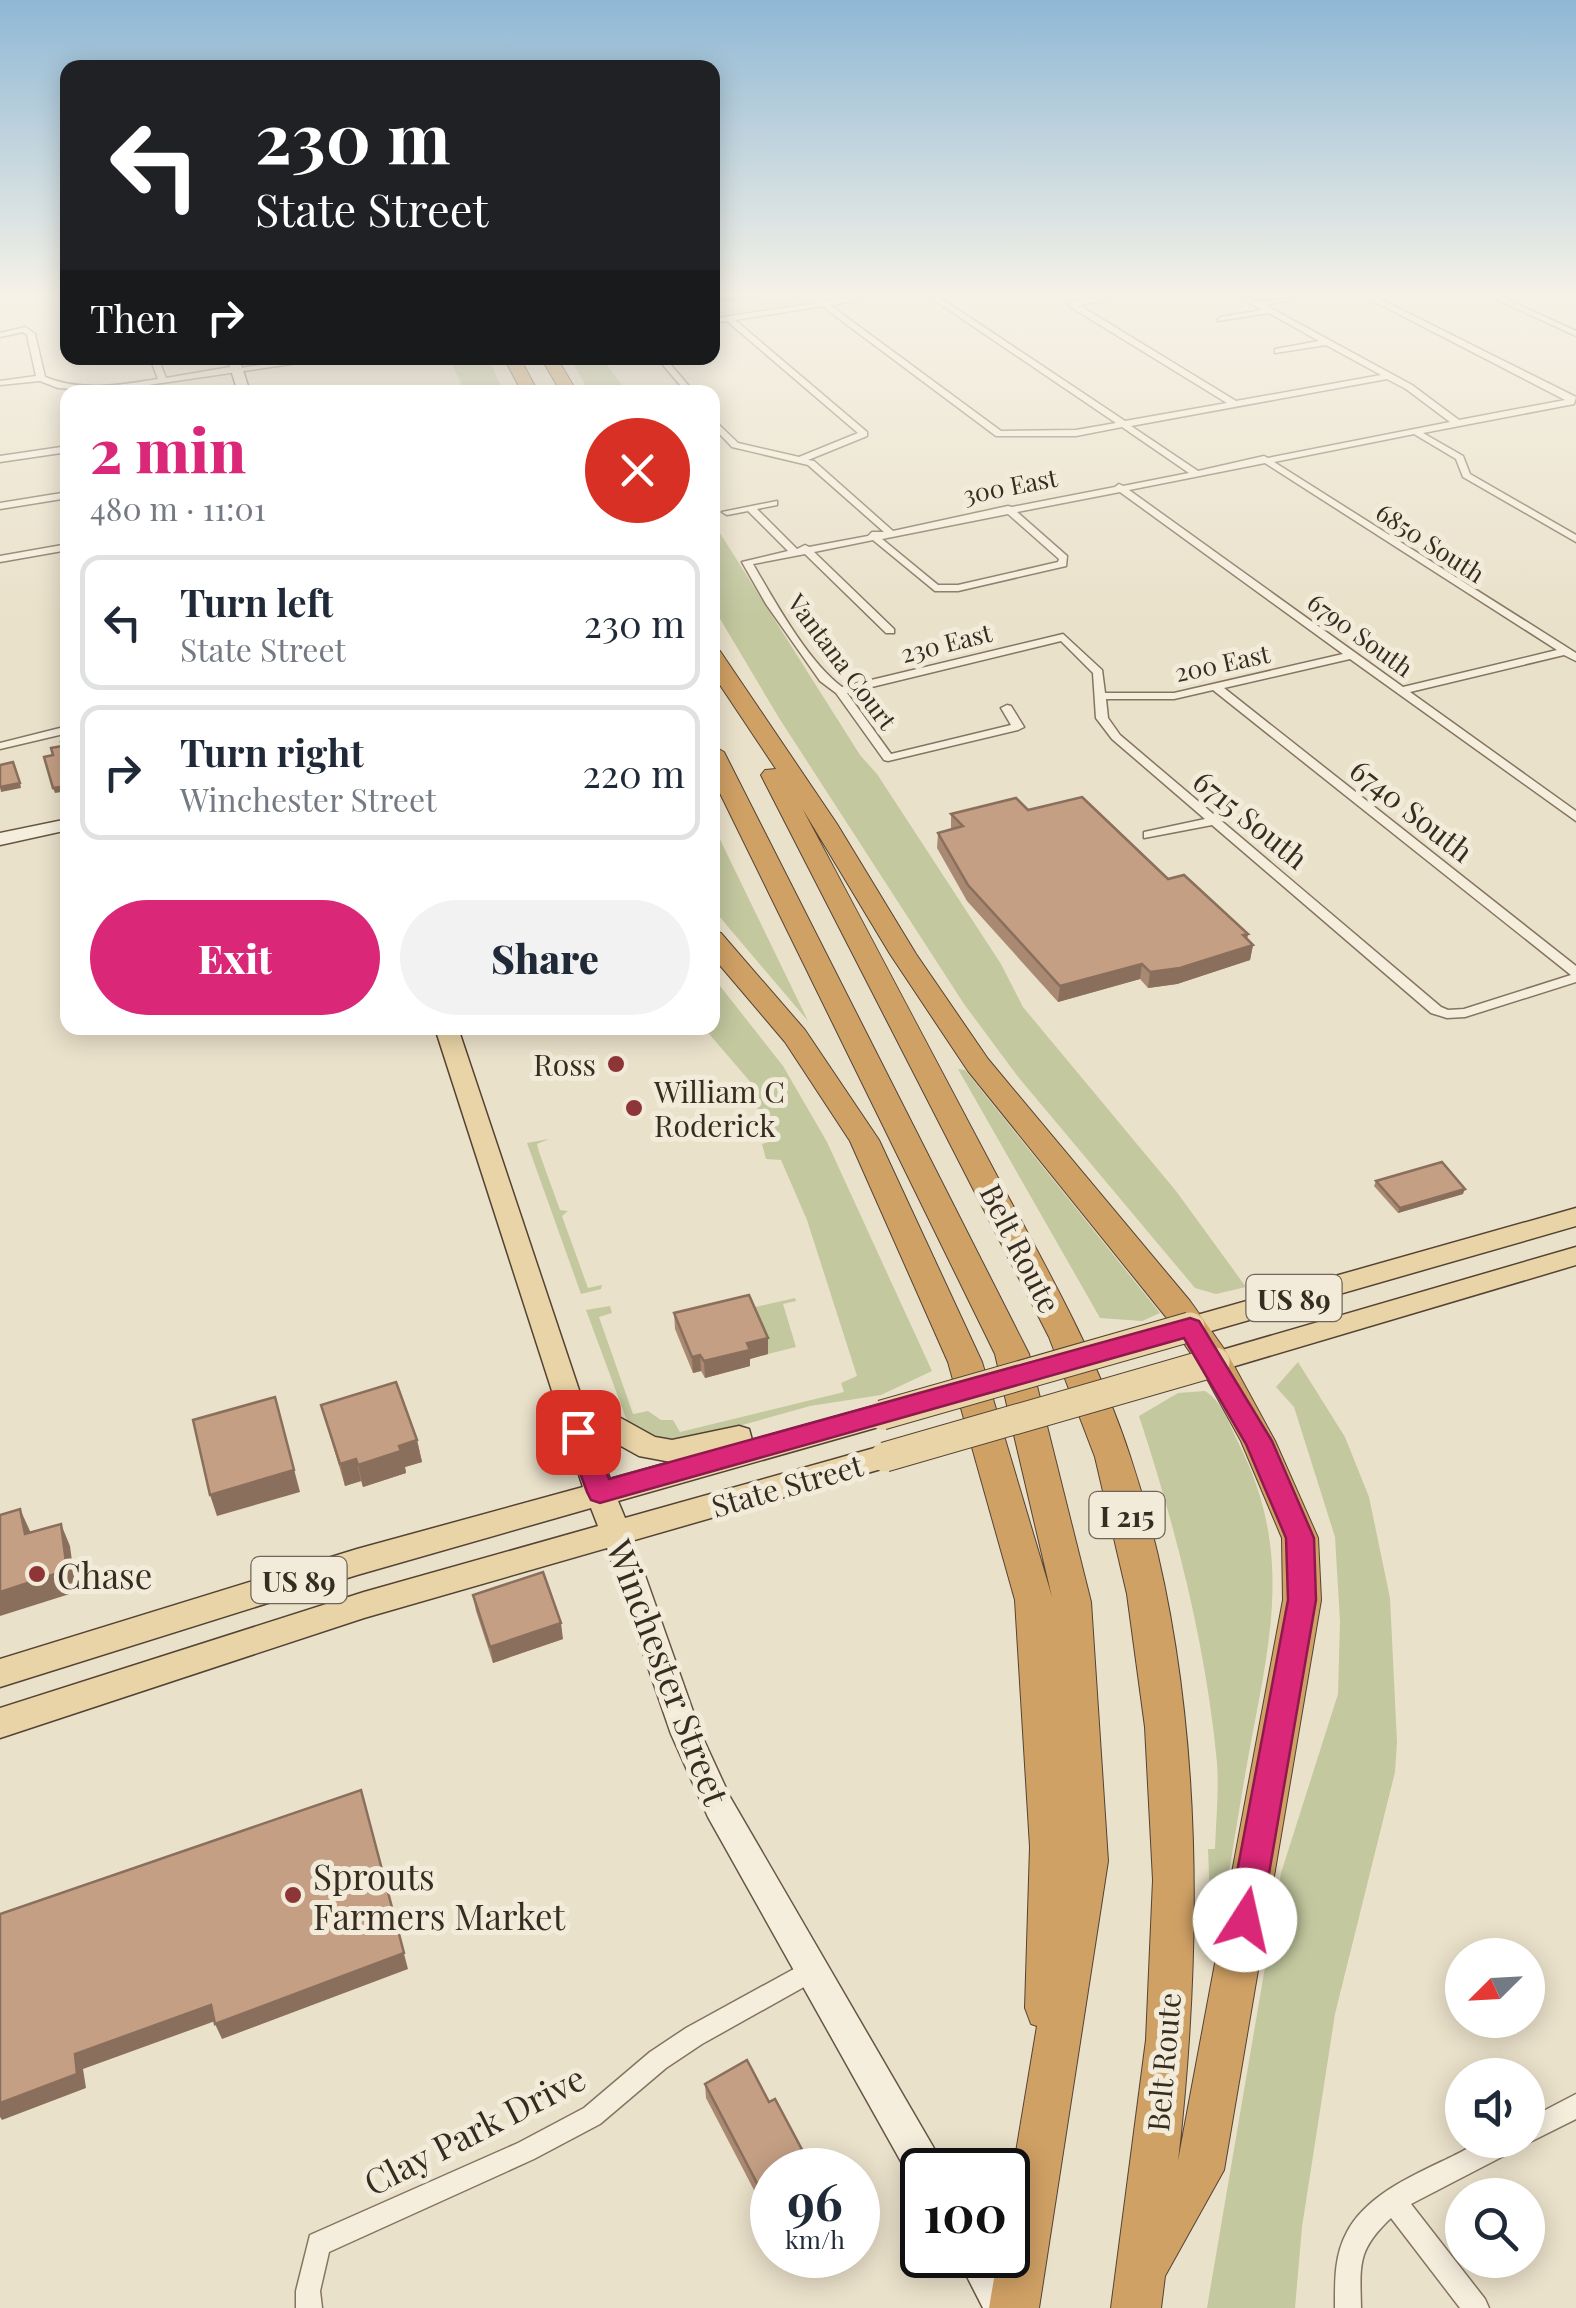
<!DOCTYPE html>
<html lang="en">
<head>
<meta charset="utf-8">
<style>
	:root { --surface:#fff; --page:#f2f2f3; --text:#1f2937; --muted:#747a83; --line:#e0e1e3; --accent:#db2777 }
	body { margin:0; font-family:"Playfair Display",serif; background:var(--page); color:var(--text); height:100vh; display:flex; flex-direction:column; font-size:38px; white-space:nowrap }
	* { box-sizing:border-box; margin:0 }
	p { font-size:32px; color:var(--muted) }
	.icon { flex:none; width:55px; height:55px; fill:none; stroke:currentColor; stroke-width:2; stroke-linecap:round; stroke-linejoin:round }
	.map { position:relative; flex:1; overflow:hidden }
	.panel { position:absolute; left:60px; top:385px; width:660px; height:650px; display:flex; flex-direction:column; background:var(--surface); border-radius:20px; box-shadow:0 5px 25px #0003 }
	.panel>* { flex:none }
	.guide { position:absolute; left:60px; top:60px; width:660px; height:305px; border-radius:20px; box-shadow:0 5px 25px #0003; background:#202124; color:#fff; overflow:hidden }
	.needle { width:65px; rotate:246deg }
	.fabs { position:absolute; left:1445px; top:1938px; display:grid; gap:20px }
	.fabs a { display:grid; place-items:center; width:100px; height:100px; border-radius:50%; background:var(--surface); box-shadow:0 5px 25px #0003; font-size:50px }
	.speed { position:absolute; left:750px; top:2148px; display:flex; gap:20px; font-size:50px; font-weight:700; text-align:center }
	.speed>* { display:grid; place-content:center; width:130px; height:130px; border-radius:50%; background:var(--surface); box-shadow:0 5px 25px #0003; line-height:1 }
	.speed small { font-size:25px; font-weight:400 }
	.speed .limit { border:5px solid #111; border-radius:15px; background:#fff; color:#111 }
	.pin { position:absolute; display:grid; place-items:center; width:85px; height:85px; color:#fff; margin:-42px; border-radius:20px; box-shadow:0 5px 15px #0006 }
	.me { position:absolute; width:110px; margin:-55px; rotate:10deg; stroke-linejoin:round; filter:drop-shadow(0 0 8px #0008) }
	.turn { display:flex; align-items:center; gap:35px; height:210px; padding:0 30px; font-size:45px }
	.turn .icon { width:130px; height:130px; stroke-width:2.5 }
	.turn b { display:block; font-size:70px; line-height:85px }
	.then { display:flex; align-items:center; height:95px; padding:0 30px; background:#0003; gap:20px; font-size:38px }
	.round { display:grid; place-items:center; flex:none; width:105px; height:105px; border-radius:52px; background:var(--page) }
	.overview { display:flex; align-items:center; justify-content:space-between; height:170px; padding:0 30px }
	h1 { font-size:60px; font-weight:800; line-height:75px; color:var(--accent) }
	.cta { display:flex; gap:20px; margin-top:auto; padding:20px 30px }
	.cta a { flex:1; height:115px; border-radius:60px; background:var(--accent); color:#fff; font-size:40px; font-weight:800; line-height:115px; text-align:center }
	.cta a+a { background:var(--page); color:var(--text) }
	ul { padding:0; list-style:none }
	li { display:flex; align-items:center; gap:30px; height:135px; margin:0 20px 15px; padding:0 10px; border:5px solid var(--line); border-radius:20px }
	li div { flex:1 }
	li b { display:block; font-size:38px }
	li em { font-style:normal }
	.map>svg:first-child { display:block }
	.green { fill:#c3c89f }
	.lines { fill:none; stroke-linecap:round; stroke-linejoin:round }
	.street-casing { stroke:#857460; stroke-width:3 }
	.secondary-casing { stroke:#675543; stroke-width:3 }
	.primary-casing { stroke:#544334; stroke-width:3 }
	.highway-casing { stroke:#544334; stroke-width:2 }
	.street { fill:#f6eedd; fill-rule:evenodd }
	.secondary { fill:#f6eedd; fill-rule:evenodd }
	.primary { fill:#e9d4a7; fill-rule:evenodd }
	.highway { fill:#d0a165; fill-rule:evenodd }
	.primary-bridge-casing { stroke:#544334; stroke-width:31; stroke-linecap:butt }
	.primary-bridge { stroke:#e9d4a7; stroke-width:29 }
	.wall { fill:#a98972 }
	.shaded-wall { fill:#896f5c }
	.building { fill:#c49f84; stroke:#896f5c; stroke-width:2.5 }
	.route { fill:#db2777; stroke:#8e194d; stroke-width:2.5 }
	.poi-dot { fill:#8e3637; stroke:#f3ebd9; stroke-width:4 }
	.labels { text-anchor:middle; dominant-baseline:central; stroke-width:10; stroke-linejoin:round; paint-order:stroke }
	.far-street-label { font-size:25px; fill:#372c22; stroke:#f3ebd9 }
	.shield { fill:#f3ebd9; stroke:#6f6559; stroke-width:2.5 }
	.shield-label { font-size:28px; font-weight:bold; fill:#372c22 }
	.street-label { font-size:30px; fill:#372c22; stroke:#f3ebd9 }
	.poi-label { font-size:30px; fill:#372c22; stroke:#f3ebd9; text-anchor:end }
	.near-poi-label { font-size:35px; fill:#372c22; stroke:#f3ebd9; text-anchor:start }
	.near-street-label { font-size:35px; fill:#372c22; stroke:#f3ebd9 }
</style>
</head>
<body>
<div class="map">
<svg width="1576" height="2308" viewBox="0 0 1576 2308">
	<rect width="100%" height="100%" fill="#eae1ca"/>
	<g class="green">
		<polygon points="713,293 801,293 811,301 713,318"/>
		<polygon points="449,358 488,358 504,392 465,392"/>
		<polygon points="570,358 602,358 627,392 589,392"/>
		<polygon points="713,522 860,755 877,774 1001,964 1023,1007 1176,1191 1246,1287 1216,1294 1195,1288 1019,1078 964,1004 779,718 713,607"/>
		<polygon points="712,825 713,825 808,1021 713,909"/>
		<polygon points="713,977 783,1066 827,1142 932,1371 881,1395 810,1406 685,1441 665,1442 627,1421 586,1310 610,1306 612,1313 599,1317 633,1414 648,1411 661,1420 673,1420 680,1432 844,1392 841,1383 857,1376 807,1220 781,1160 766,1159 762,1144 776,1140 770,1127 761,1128 753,1085 704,1028 712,1028"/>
		<polygon points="958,1069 965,1070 1160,1313 1142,1321 1100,1318"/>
		<polygon points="549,1139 537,1144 539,1152 560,1210 568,1211 562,1216 588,1288 602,1285 601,1289 581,1294 527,1143"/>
		<polygon points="795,1298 796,1301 783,1304 796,1347 768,1354 728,1313"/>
		<polygon points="1298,1362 1345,1437 1369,1497 1390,1598 1397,1742 1395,1772 1335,2014 1302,2227 1295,2308 1207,2308 1281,1873 1338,1694 1340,1621 1335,1537 1294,1407 1276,1387"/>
		<path d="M1205,1391C1222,1401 1229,1424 1238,1442C1296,1556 1268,1646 1247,1764C1237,1820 1229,1876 1219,1931L1211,1928L1208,1849H1215C1216,1821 1219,1791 1217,1763C1206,1645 1176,1529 1139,1416L1178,1393Z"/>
	</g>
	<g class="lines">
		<defs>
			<g id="street">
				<path d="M805,293H814L825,301L879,293H899L830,305L1001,431L1076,430L1116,423L924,293H933L1125,421L1227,403L1069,306V302L1127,293H1146L1079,305L1236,401L1381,375L1326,345L1275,353V349L1319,341L1269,313L1217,321L1220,317L1262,310L1233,293C1244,293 1247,298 1257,301C1269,304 1306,293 1324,293L1265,305L1412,385L1459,420L1565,400L1358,293H1368L1576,397L1574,404L1423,433L1463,456L1470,474L1576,535V542L1463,477L1456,459L1414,434L1274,462L1576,653V661L1564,655L1410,692L1576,811V821L1350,659L1224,688L1576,966V982L1465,1017L1447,1018L1431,1013L1212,825L1144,838V832L1205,819L1112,739L1096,718L1093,673L1061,641L847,693L891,754L1011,725L1001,708L1007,705L1011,706L1024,727L1018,730L888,761L884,760L836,693L820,681L766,604L742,562L788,551L748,511L727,515L722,512L777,501V505L757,509L797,549L805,545L809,547L868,536L872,532H884L808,465L732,447L712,426V418L738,443L799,457L858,433L727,321L712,323V319L817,303ZM822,306L996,436H1076L1122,427L1189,473L1123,486L1119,484L1115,487L1012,507L1008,506L893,531L814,461L808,460L867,436V432L735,320ZM1387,379L1406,389L1450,422L1268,458L1264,456L1198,471L1131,426ZM1265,463L1557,650L1403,687L1129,490ZM1120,492L1343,654L1174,693H1105L1102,670L1063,634L842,687C808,662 775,602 753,564L805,554L886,633H894V629L814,552L873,540L935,591H958L1066,566L1067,556L1017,512ZM1008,514L1059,559L1058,562L958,585H938L882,539ZM1213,690L1571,975L1464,1009L1448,1010L1441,1007L1120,735L1108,718L1106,699H1174Z"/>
				<polygon points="1483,293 1493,293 1576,331 1576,336"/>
				<path d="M25,327L35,334L45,377C81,392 120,385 158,379L150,358H158L166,378L236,366L240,368L314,358H332L107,391L58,388L40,381L0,385V381L36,376L27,335L23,332L0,337V333Z"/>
				<polygon points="657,358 665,358 694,392 686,392"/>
				<polygon points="68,446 68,452 0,462 0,456"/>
				<polygon points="68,492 68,498 0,509 0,503"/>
				<polygon points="68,544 68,550 0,562 0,556"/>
				<polygon points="68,726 68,733 0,749 0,743"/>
				<polygon points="812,1959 820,1962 823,1970 820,1978 702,2044 666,2068 600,2124 534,2159 329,2252 320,2291 322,2308 296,2308 296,2291 310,2235 518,2143 584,2108 650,2052 686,2028"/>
				<path d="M1576,2094V2119L1528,2143L1523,2140L1519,2148L1411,2204L1485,2299L1489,2308H1460L1391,2218C1357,2250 1360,2264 1361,2308H1335C1335,2282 1334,2256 1347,2232C1367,2194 1416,2174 1453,2156C1464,2151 1477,2142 1488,2140C1501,2138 1515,2140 1528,2140V2119Z"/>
			</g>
			<g id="secondary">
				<polygon points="227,358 239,358 250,392 238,392"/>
				<polygon points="68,819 68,830 0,845 0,833"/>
				<polygon points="616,1522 626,1525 630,1533 701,1734 730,1797 939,2157 944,2170 922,2170 922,2186 913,2183 708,1817 671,1734 602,1533 606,1525"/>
				<polygon points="956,2255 994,2255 1023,2308 983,2308"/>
			</g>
			<g id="primary">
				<path d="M435,1028H458L581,1396L655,1437L672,1440L739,1426L749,1429L752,1440L882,1404L892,1407L896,1415L892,1423L882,1426L618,1501L625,1518L885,1445L895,1449L900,1457L895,1465L364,1618L0,1738V1708L364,1592L598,1526L591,1508L357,1575L0,1687V1659L357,1549L583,1487ZM592,1430L639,1456L671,1462L610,1479Z"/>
				<polygon points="1576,1208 1576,1226 1190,1337 1180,1334 1176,1327 1180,1320 1190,1317"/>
				<polygon points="1576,1247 1576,1265 1215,1372 1205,1369 1201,1362 1205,1355 1215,1352"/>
			</g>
			<g id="highway">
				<polygon points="504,358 520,358 538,392 522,392"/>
				<polygon points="541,358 557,358 577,392 561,392"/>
				<path d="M712,650L720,651L837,824L916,954L988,1059L1190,1301L1227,1353L1275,1441L1318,1538L1321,1600L1224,2170L1165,2276L1161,2308H1111L1146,2040L1153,1880L1145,1727L1127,1594L1095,1457L1049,1337L761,775L765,770L776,769L712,673ZM802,808L890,954L968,1071L1166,1317L1202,1370L1241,1441L1282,1538L1283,1600L1178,2161C1204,1932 1204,1678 1130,1456C1098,1358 1046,1267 997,1176C932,1053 867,930 802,808Z"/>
				<polygon points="712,745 724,752 1029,1354 1091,1602 1108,1861 1039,2308 989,2308 998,2255 1008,2255 1008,2200 1037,2026 1031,2024 1025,2008 1030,1847 1015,1600 948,1362 850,1141 785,1042 712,956 712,931 721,933 805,1030 879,1140 982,1362 1052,1597 995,1354 712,777"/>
			</g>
		</defs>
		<use href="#street" class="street-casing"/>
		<use href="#secondary" class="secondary-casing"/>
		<use href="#primary" class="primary-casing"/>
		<use href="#highway" class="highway-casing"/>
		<use href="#street" class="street"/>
		<use href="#secondary" class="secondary"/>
		<use href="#primary" class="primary"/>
		<use href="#highway" class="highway"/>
		<defs>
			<g id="primary-bridge">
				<polyline points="882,1415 1190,1327"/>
				<polyline points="885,1457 1215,1362"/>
			</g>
		</defs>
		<use href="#primary-bridge" class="primary-bridge-casing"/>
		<use href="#primary-bridge" class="primary-bridge"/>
	</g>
	<g class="wall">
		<polygon points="1028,810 1168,879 1248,934 1247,939 1253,945 1250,960 1177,984 1148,988 1140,979 1058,1002 967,901 937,848 938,833 951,830 951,814"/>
		<polygon points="1376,1181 1463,1194 1398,1213 1374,1186"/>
		<polygon points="674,1313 768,1338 768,1354 750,1359 750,1366 705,1378 701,1371 693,1373 675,1329"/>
		<polygon points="321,1405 417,1440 422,1462 405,1467 406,1473 363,1487 361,1481 345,1486"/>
		<polygon points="473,1595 563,1639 493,1663 476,1611"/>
		<polygon points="705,2084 769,2102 768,2217 706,2098"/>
	</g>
	<g class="shaded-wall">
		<polygon points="712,293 757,293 757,298 712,304"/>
		<polygon points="20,783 21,788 1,792 0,787"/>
		<polygon points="68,786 68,791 55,793 53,788"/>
		<polygon points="1248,934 1245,947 1253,945 1250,960 1177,984 1148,988 1150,972"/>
		<polygon points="1142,964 1140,979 1058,1002 1060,986"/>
		<polygon points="1465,1189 1463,1194 1398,1213 1400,1208"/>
		<polygon points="768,1338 768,1354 750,1359 750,1366 705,1378 704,1361 747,1343"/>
		<polygon points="700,1355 701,1371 693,1373 692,1357"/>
		<polygon points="275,1397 300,1492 217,1516 210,1495"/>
		<polygon points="417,1440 422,1462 405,1467 406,1473 363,1487 358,1465 399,1446"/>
		<polygon points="356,1459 361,1481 345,1486 340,1464"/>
		<polygon points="20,1509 30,1531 34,1556 25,1534"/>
		<polygon points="61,1524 70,1546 76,1592 0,1616 0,1592"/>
		<polygon points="561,1623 563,1639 493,1663 490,1647"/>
		<polygon points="361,1790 408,1969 222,2039 215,2024"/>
		<polygon points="211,2005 218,2020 83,2069 86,2088 2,2120 0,2117 0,2103 75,2054"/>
		<polygon points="772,2202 772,2215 768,2217 768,2204"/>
	</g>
	<g class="building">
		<polygon points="68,741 68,786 53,788 44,757 53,755 51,748 62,746 61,742"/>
		<polygon points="13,762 20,783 0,787 0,765"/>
		<polygon points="1082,797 1168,879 1184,875 1248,934 1243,935 1253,945 1180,968 1150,972 1142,964 1060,986 968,885 938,833 963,826 951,814 1016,798 1028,810"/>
		<polygon points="1442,1162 1465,1189 1400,1208 1376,1181"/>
		<polygon points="749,1295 768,1338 747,1343 750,1350 704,1361 700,1355 692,1357 674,1313"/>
		<polygon points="396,1382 417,1440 399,1446 401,1451 358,1465 356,1459 340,1464 321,1405"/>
		<polygon points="275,1397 294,1470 210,1495 193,1420"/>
		<polygon points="20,1509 25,1534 61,1524 67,1570 0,1592 0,1515"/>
		<polygon points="543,1572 561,1623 490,1647 473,1595"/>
		<polygon points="361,1790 404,1953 215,2024 211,2005 75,2054 77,2074 0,2103 0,1914"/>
		<polygon points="747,2060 769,2102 775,2099 807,2159 801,2162 805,2170 772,2170 772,2202 768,2204 705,2084"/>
	</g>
	<linearGradient id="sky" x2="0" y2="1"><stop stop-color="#8fb8d5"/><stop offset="0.48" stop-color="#f6f2e7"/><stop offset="1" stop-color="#f6f2e7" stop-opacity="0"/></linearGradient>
	<rect width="1576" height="616" fill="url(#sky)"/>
	<polygon class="route" points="1190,1318 1199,1321 1272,1441 1314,1538 1316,1600 1261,1920 1256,1932 1245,1936 1233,1932 1228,1920 1288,1600 1286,1538 1246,1444 1184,1338 600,1503 591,1500 587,1492 565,1432 569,1425 578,1422 588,1425 609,1479"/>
	<g class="poi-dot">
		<circle cx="616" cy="1064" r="10"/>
		<circle cx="634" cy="1108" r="10"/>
		<circle cx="37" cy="1574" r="10"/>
		<circle cx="293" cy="1895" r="10"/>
	</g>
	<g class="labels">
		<g class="far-street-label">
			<text transform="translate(1010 485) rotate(-11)">300 East</text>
			<text transform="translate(1431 542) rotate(33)">6850 South</text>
			<text transform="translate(1361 634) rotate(36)">6790 South</text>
			<text transform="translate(946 642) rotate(-14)">230 East</text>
			<text transform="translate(843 661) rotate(53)">Vantana Court</text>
			<text transform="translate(1222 662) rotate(-12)">200 East</text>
		</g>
		<g class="shield">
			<rect x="1246.5" y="1275" width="95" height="46" rx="8"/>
			<rect x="1089.5" y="1492" width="75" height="46" rx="8"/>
			<rect x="251.5" y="1557" width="95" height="46" rx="8"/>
		</g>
		<g class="shield-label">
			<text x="1294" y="1298">US 89</text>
			<text x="1127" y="1515">I 215</text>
			<text x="299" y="1580">US 89</text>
		</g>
		<g class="street-label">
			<text transform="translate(1412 810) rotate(38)">6740 South</text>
			<text transform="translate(1251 819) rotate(39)">6715 South</text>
			<text transform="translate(1021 1248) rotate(63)">Belt Route</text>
			<text transform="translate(787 1485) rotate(-16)">State Street</text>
			<text transform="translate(1163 2062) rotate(-85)">Belt Route</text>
		</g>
		<g class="poi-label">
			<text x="596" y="1064">Ross</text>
			<text x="654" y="1091" text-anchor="start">William C<tspan x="654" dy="34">Roderick</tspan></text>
		</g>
		<g class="near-poi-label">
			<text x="57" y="1574">Chase</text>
			<text x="313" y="1875">Sprouts<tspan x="313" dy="40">Farmers Market</tspan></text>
		</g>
		<g class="near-street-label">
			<text transform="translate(669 1672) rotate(69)">Winchester Street</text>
			<text transform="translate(474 2129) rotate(-27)">Clay Park Drive</text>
		</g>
	</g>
</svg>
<div class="fabs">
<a><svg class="needle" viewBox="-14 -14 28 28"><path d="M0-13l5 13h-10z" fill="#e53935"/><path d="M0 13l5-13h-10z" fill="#747a83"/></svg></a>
<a><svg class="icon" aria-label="sound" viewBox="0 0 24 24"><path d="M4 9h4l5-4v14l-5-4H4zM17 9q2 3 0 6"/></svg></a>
<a><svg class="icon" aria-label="search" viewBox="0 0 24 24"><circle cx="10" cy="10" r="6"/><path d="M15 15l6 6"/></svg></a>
</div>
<div class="speed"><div>96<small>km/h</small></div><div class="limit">100</div></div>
<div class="pin" style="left:578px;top:1432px;background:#d93025"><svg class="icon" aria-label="arrive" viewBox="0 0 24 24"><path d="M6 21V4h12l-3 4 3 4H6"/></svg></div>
<svg class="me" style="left:1245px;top:1920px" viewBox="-20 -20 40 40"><circle r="19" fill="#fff"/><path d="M0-13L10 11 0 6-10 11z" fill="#db2777"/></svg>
<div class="guide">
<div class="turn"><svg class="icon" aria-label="left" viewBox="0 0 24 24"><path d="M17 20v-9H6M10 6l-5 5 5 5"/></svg><div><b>230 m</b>State Street</div></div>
<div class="then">Then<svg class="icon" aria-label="right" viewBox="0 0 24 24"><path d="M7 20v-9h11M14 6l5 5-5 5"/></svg></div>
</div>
<section class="panel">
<div class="overview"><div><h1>2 min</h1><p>480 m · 11:01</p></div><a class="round" style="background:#d93025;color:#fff"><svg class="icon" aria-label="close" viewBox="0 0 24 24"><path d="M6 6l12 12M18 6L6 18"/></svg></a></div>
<ul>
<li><svg class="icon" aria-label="left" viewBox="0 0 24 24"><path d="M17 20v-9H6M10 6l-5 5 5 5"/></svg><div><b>Turn left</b><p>State Street</p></div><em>230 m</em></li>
<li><svg class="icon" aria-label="right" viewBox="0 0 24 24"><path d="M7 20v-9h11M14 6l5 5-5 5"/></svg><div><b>Turn right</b><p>Winchester Street</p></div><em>220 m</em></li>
</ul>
<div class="cta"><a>Exit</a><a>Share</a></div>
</section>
</div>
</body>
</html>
